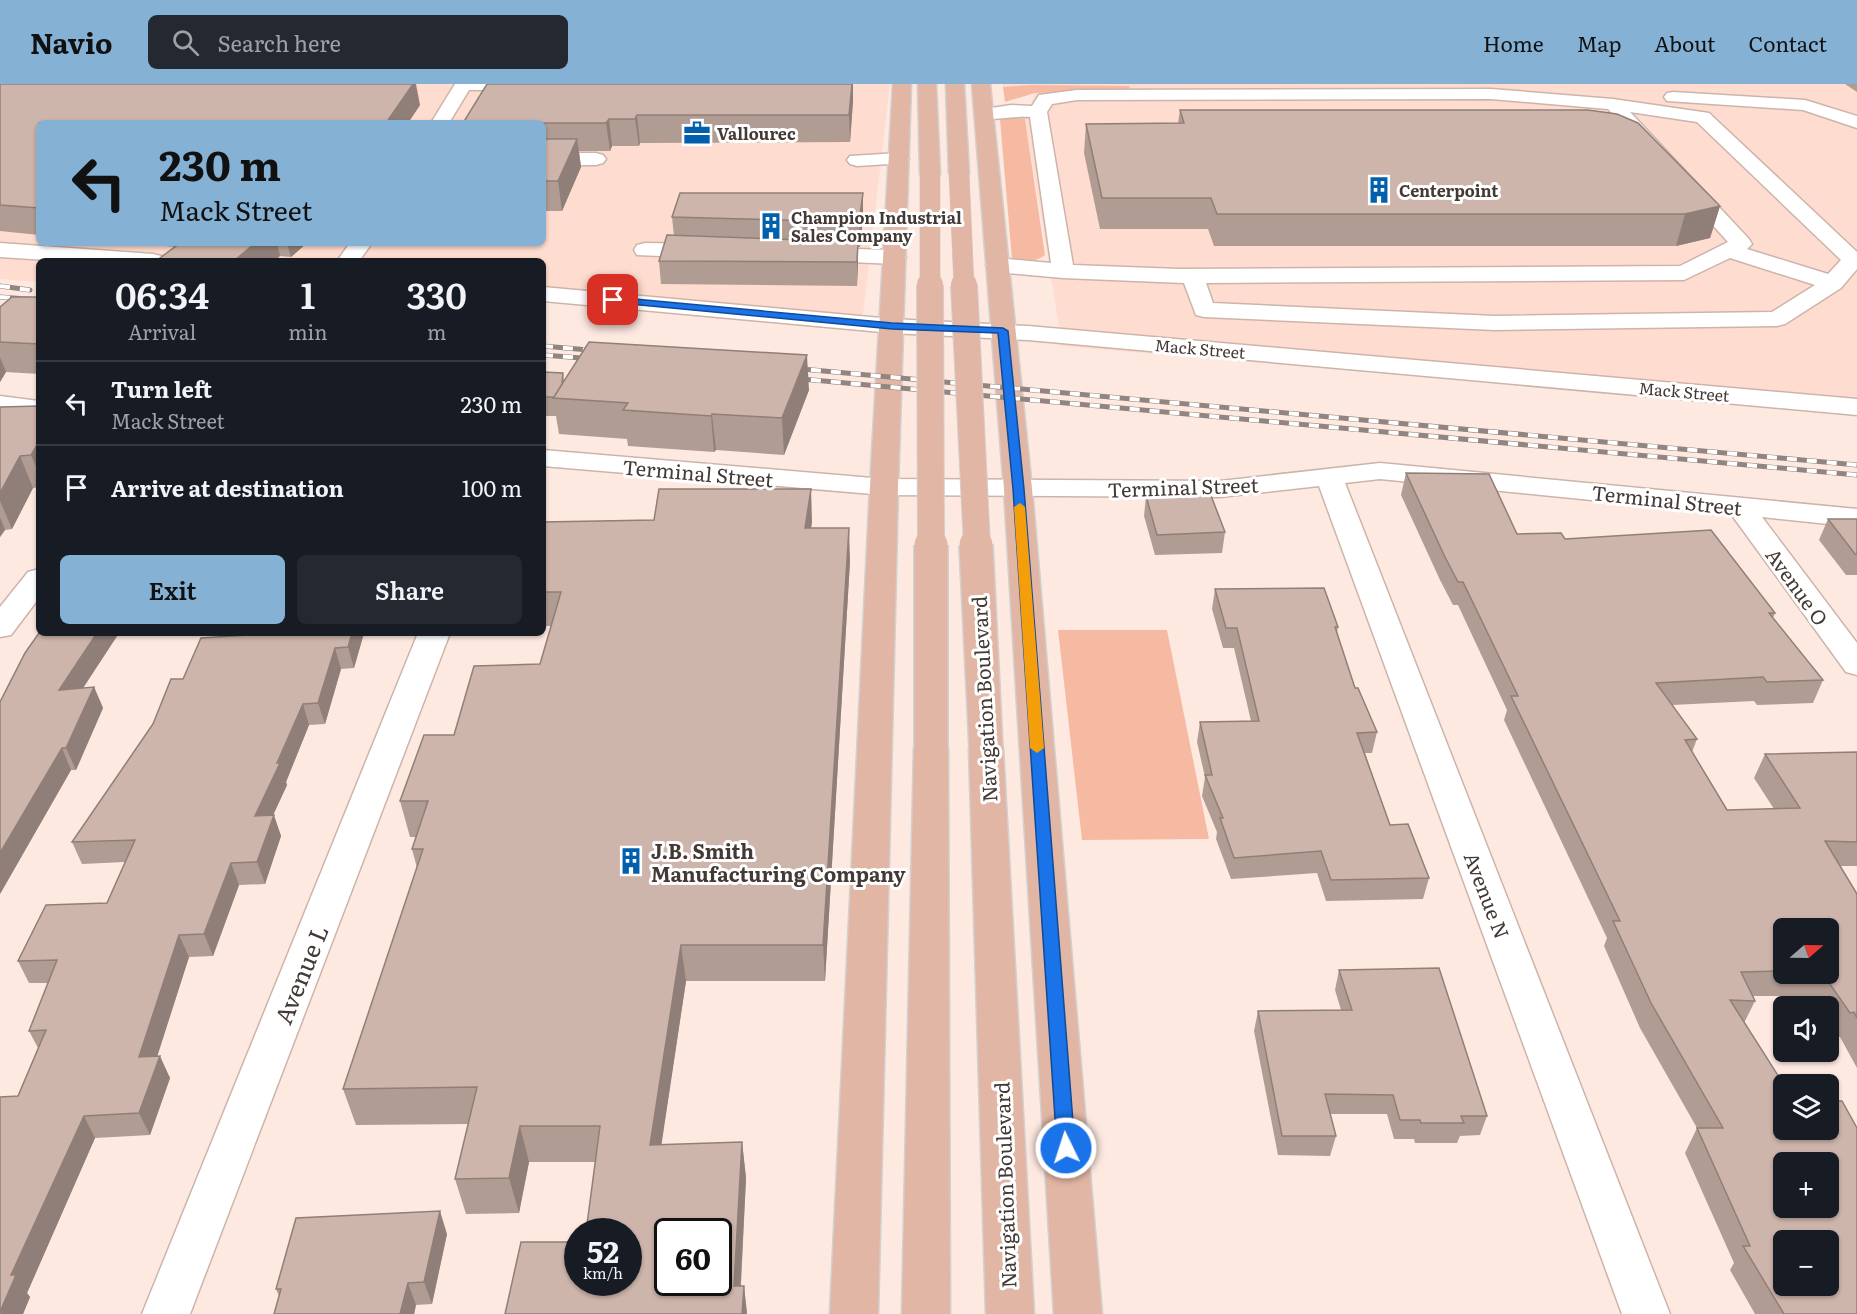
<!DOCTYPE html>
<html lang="en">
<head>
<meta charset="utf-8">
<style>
	:root { --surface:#171b24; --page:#242831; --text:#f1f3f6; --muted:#9ea1a6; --line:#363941; --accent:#85b1d5 }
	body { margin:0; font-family:Literata,serif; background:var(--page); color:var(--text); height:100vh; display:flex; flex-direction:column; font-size:22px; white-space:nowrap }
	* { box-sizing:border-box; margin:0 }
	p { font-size:20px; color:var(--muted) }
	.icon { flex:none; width:33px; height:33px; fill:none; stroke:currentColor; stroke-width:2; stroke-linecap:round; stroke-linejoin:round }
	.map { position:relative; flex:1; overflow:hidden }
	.side { position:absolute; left:36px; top:174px; width:510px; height:378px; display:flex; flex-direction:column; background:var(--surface); border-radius:9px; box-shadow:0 2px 4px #0004 }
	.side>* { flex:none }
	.top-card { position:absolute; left:36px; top:36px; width:510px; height:126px; border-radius:9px; box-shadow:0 2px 4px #0004; background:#85b1d5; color:#111; overflow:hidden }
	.needle { width:39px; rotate:70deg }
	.tools { position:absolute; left:1773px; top:834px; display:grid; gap:12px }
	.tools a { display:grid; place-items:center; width:66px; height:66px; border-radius:9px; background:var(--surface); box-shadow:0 2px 4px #0004; font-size:30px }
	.speed { position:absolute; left:564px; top:1134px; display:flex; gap:12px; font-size:30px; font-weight:700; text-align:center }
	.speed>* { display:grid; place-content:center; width:78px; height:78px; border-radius:50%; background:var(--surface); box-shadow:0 2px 4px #0004; line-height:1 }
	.speed small { font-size:15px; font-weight:400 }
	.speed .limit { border:3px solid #111; border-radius:9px; background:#fff; color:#111 }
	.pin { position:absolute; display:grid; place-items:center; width:51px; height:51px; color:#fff; margin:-26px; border-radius:12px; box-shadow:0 3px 9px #0006 }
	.me { position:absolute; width:66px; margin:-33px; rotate:356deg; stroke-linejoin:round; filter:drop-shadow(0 0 4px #0008) }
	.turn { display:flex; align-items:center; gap:21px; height:126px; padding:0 24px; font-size:27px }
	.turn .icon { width:78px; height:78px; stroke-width:2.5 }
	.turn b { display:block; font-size:42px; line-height:51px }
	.eta { display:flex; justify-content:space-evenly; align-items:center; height:102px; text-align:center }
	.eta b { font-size:36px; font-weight:600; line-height:42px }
	.button { display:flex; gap:12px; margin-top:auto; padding:12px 24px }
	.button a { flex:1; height:69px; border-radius:9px; background:var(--accent); color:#111; font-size:24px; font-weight:600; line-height:69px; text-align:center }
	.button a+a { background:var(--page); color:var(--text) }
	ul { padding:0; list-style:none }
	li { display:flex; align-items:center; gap:18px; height:84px; padding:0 24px; border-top:2px solid var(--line) }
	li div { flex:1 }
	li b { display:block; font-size:22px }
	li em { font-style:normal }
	header { display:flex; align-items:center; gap:36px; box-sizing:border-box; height:84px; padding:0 30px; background:var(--accent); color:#111 }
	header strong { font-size:28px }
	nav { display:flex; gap:33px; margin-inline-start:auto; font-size:21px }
	.search { width:420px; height:54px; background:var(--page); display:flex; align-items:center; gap:15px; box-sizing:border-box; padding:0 21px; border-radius:9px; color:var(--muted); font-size:22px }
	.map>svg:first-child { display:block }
	.built { fill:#fedccf; fill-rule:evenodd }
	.green { fill:#f6baa3 }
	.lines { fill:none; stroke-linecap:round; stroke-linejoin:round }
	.minor-casing { stroke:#cdb4aa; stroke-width:3 }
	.major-casing { stroke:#d2cfcf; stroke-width:3 }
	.minor { fill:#fff; fill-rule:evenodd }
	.major { fill:#e2b6a5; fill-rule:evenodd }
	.rail-casing { stroke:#92847e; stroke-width:5 }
	.rail { stroke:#fff; stroke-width:4; stroke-dasharray:10; stroke-linecap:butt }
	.major-bridge-far2-casing { stroke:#d2cfcf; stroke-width:21; stroke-linecap:butt }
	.major-bridge-far1-casing { stroke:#d2cfcf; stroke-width:28; stroke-linecap:butt }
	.major-bridge-casing { stroke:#d2cfcf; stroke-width:36; stroke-linecap:butt }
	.major-bridge-far2 { stroke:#e2b6a5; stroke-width:20 }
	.major-bridge-far1 { stroke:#e2b6a5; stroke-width:26 }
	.major-bridge { stroke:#e2b6a5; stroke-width:33 }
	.wall { fill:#b19c93; fill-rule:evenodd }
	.shaded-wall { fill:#907f78 }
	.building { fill:#ceb5ab; stroke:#907f78; stroke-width:1.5; fill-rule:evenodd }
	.route { fill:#1a73e8; stroke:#114b97; stroke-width:1.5 }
	.slow { fill:#f59e0b }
	.labels { text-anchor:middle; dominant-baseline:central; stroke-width:6; stroke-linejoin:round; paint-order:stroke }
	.far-poi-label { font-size:16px; font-weight:bold; fill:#433935; stroke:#fff; text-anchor:start }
	.far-street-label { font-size:16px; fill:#433935; stroke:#fff }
	.street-label { font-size:20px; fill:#433935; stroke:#fff }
	.poi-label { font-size:20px; font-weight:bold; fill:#433935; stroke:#fff; text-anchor:start }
	.near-street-label { font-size:24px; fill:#433935; stroke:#fff }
</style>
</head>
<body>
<header>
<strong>Navio</strong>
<div class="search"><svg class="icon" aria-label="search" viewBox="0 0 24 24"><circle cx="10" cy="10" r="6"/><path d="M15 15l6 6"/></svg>Search here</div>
<nav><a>Home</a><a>Map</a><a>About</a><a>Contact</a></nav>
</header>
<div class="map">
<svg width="1857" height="1230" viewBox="0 0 1857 1230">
	<rect width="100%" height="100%" fill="#fee9e1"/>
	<g class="built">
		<path d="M0,0H890L861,246L543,218V177H39V198L0,195ZM39,39H543V159H39Z"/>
		<polygon points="1003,0 1857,0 1857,329 1060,262 1059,242 1025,35 1035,9 1130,6 1129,2 1003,3"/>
	</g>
	<g class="green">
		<polygon points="1032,1 1129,2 1131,7 1035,9 1005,18 1003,3"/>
		<path d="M1007,34L1025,35L1045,171C1034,179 1025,178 1012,175L1000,36Z"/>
		<polygon points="1058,546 1167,546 1209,755 1082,756"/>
	</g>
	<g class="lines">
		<defs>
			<g id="minor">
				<polygon points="455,0 621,0 618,4 612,5 469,6 449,39 431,39"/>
				<path d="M1491,5L1613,15L1709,29L1857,168V185L1841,204L1785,240L1777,242L1495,246L1204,233L1196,231L1184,199L1063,194L997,188L989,186L986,181L989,176L997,174L1051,179L1030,33C1014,32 990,37 978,34L975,30L978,26L1011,21L1032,22L1039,11L1077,6ZM1491,15L1608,25L1728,158L1680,182L1178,185L1073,181L1047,28L1052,20L1077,16ZM1630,28L1697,38L1841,176L1828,190L1747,165L1752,160L1749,155ZM1730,174L1815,201L1772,228L1495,232L1213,219L1206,199L1684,196Z"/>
				<polygon points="1673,8 1805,16 1857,32 1857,44 1803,26 1667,17 1664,13 1667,9"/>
				<polygon points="543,69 596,69 603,71 606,75 603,79 596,81 543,81"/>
				<polygon points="899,69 906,71 909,75 906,79 857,82 850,80 847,76 850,72"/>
				<polygon points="0,159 153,170 161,172 164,177 62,177 0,173"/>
				<polygon points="350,159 372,159 359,177 337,177"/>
				<polygon points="645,159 707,160 715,162 718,167 715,172 707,174 637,171 634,166 637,161"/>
				<polygon points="813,164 895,166 903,168 906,173 903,178 895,180 805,176 802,171 805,166"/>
				<polygon points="543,203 892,235 1028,242 1857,315 1857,331 1028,256 892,249 543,217"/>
				<polygon points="0,312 39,317 39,333 0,328"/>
				<polygon points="543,366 884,395 1220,397 1380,379 1857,425 1857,443 1762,433 1857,559 1857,591 1846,588 1731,430 1380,395 1345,399 1670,1230 1622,1230 1319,402 1220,413 884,411 543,382"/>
				<polygon points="39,485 39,514 11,551 0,553 0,523 28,488"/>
				<polygon points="418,549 450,549 190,1230 142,1230"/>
			</g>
			<g id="major">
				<polygon points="893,0 911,0 898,403 878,1230 830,1230 870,403"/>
				<polygon points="918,0 936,0 940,90 937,94 923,94 920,90"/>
				<polygon points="946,0 964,0 969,89 966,93 952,93 949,89"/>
				<polygon points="972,0 990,0 1032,405 1102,1230 1054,1230 1004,405"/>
				<polygon points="931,653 943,656 948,664 950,1230 902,1230 914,664 919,656"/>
				<polygon points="986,653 998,656 1003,664 1034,1230 986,1230 969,664 974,656"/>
			</g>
		</defs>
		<use href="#minor" class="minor-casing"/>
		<use href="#major" class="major-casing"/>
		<use href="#minor" class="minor"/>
		<use href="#major" class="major"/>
		<defs>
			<g id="rail">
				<polyline points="0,202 30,206"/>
				<polyline points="0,213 39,216"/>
				<polyline points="543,262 600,267"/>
				<polyline points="543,271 594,275"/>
				<polyline points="791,284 1857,381"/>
				<polyline points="791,294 1857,391"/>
			</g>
		</defs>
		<use href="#rail" class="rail-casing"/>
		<use href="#rail" class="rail"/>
		<defs>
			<g id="major-bridge-far2">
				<polyline points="959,89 964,202"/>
				<polyline points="930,90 930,202"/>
			</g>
			<g id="major-bridge-far1">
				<polyline points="930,201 931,462"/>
				<polyline points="964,201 977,462"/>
			</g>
			<g id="major-bridge">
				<polyline points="931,461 931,664"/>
				<polyline points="976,461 986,664"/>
			</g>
		</defs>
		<use href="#major-bridge-far2" class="major-bridge-far2-casing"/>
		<use href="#major-bridge-far1" class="major-bridge-far1-casing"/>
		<use href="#major-bridge" class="major-bridge-casing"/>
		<use href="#major-bridge-far2" class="major-bridge-far2"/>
		<use href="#major-bridge-far1" class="major-bridge-far1"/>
		<use href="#major-bridge" class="major-bridge"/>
	</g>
	<g class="wall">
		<polygon points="0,0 420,21 408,39 39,39 39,151 0,147"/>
		<polygon points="487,0 853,0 853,17 850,58 640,59 639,62 612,62 610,67 579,67 581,83 562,127 543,127 543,39"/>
		<polygon points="1845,0 1857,0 1857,8"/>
		<polygon points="1180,26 1720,122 1710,154 1676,162 1214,162 1208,145 1100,145 1084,69 1086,40 1178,39"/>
		<polygon points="672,133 863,134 860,163 858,163 857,202 661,200 659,177 674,152"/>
		<polygon points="131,159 307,159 291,173"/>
		<polygon points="39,213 39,290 6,288 0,298 0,223"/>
		<polygon points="543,288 563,289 564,297 809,306 784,371 716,366 714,368 628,362 627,355 559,350 556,332 543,332"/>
		<polygon points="39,322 39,403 33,404 12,445 5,446 0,453 0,323"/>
		<path d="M1406,389L1517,450L1565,455L1775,529L1773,534L1823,596L1813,619L1757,621L1754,617L1672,621L1697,655L1692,668L1727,726L1774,725L1754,694L1765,670L1857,668V782H1840L1857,810V984L1840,953H1836L1828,941V922H1816L1809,912H1753L1755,917L1744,939L1857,1230H1755L1730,1186L1734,1179L1685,1069L1697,1044L1640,944L1604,862L1607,854L1504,636L1507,626L1458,521H1453L1440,496L1401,411ZM1784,844L1828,890H1784Z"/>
		<polygon points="1146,412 1225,448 1222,469 1155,471 1144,432"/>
		<polygon points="1828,435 1857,435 1857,491 1846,491 1819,456"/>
		<polygon points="812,437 811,444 850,477 825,897 686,897 661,1061 742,1058 746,1094 741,1202 744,1202 747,1230 505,1230 628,1198 595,1078 529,1078 519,1129 466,1130 455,1095 468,1040 356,1041 343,1005 417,784 412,765 416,753 410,753 400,717 454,651 540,580 551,542 543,542 543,438"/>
		<polygon points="1215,505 1338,543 1337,548 1355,604 1377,648 1372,669 1365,669 1390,741 1429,794 1423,815 1326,817 1317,789 1231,795 1216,755 1217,748 1202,712 1205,693 1197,658 1200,638 1251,637 1234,564 1223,564 1212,525"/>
		<polygon points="39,549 119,549 83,604 94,603 103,624 76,686 71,686 0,810"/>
		<polygon points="364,549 354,584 341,585 325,640 309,641 286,698 287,701 273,731 281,752 265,800 239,801 213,872 189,873 157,972 170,994 150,1051 95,1054 27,1209 30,1213 23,1230 0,1230 18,1012 38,964 29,947 48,899 29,899 18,877 107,819 125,778 82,780 72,758 183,595 248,551"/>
		<polygon points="1339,886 1487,1032 1480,1051 1460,1052 1457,1059 1415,1059 1414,1055 1394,1055 1387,1030 1330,1030 1336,1052 1330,1072 1278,1071 1254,947 1258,927 1341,926 1335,906"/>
		<polygon points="447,1150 432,1220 416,1221 414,1230 274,1230 279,1212 276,1205"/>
	</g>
	<g class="shaded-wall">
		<polygon points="413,0 416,0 420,21 408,39 386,39"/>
		<polygon points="852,0 853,0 853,17 850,58 849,31"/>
		<polygon points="637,31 640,59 639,62 635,35"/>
		<polygon points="609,35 612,62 610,67 606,39"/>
		<polygon points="577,55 581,83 562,127 558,97"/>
		<polygon points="863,109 863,134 860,163 859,138"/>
		<polygon points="1720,122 1710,154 1676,162 1685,130"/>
		<polygon points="858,158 858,181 857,202 857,178"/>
		<polygon points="255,159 277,159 280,172 275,177 234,177"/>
		<polygon points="287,159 307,159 291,173"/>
		<polygon points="807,271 809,306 784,371 782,334"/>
		<polygon points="0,273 6,288 0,298"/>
		<polygon points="712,330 716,366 714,368 711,332"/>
		<polygon points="39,358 39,390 31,371"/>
		<polygon points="20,372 33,404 12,445 0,417 0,409"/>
		<polygon points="811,405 812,437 807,477 805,444"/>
		<polygon points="0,433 5,446 0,453"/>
		<polygon points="849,444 850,477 825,897 823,861"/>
		<polygon points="97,549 119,549 68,627 59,606"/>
		<polygon points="352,549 364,549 354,584 348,563"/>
		<polygon points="335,564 341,585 325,640 318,619"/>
		<polygon points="94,603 103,624 76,686 66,664"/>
		<polygon points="303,620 309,641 286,698 287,701 263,753 255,732"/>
		<polygon points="62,664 71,686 0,810 0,769"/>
		<polygon points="274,731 281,752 265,800 257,778"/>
		<polygon points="231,779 239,801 213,872 204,850"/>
		<polygon points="179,851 189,873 150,995 139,973"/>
		<polygon points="681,861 686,897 656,1097 650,1061"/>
		<polygon points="160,972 170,994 150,1051 139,1029"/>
		<polygon points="84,1032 95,1054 27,1209 30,1213 23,1230 0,1230 11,1191"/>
		<polygon points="520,1042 529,1078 519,1129 509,1094"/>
		<polygon points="742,1058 746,1094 739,1230 734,1202"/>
		<polygon points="440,1127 447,1150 432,1220 424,1198"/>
		<polygon points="408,1199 416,1221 414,1230 400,1230"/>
		<polygon points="744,1202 747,1230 742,1230"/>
	</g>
	<g class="building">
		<polygon points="0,0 413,0 386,39 39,39 39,124 0,121"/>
		<polygon points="487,0 852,0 849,31 637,31 635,35 609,35 606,39 463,39"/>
		<polygon points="1180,26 1588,26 1617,30 1638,39 1720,122 1685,130 1217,130 1211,114 1102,114 1086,40 1184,39"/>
		<polygon points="543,55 577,55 558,97 543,97"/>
		<polygon points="680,109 863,109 859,138 672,133"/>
		<polygon points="667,151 858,158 857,178 659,177"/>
		<polygon points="180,159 255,159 234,177 156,177"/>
		<polygon points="12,213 39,213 39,260 0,258 0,223"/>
		<polygon points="589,258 807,271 782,334 712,330 711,332 623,326 628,319 553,314"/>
		<polygon points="543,288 563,289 562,300 554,313 543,313"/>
		<polygon points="39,322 39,358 31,371 20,372 0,409 0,323"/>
		<path d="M1406,389L1489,390L1517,450L1561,449L1565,455L1711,446L1775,529H1769L1823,596L1767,598L1763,593L1656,599L1697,655L1685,656L1727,726L1800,724L1765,670L1857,668V758L1825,757L1857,810V934L1854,928L1850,929L1823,890H1828V844H1784V887L1741,888L1755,917L1730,916L1784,1001V1046H1828V1017H1842L1857,1044V1230H1784L1743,1162H1750L1697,1044H1723L1651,919L1613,837H1620L1511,612H1518L1463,498H1458L1445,473ZM1784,1078H1828V1124H1784ZM1784,1156H1828V1202H1784Z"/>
		<path d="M659,405H811L805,444H849L823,861H681L650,1061L742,1058L734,1202H744L742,1230H505L521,1158H578V1198H628V1148H586L600,1042H520L509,1094L455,1095L477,1003L343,1005L423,765H412L428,717H400L424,651H454L474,582L540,580L561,508H543V438L654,436ZM668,1148H718V1198H668Z"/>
		<polygon points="1210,409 1225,448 1157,451 1146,412"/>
		<polygon points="1828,435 1857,435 1857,470 1855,470"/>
		<polygon points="1324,504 1338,543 1335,543 1355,604 1358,604 1377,648 1357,649 1390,741 1408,740 1429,794 1331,796 1321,767 1234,774 1220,734 1223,734 1205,691 1212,691 1200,638 1259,637 1237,544 1226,544 1215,505"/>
		<polygon points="39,549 97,549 59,606 94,603 66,664 62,664 0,769 0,618 25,569"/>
		<polygon points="249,549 352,549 348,563 335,564 318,619 303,620 277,679 280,679 255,732 274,731 257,778 231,779 204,850 179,851 139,973 160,972 139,1029 84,1032 11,1191 16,1191 0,1228 0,1013 18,1012 46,946 29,947 57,876 18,877 46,821 107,819 135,756 72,758 153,640 171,595 183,595 201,554 248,551"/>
		<polygon points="1439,884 1487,1032 1461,1032 1464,1039 1421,1039 1420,1036 1400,1036 1393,1011 1325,1010 1336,1052 1282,1052 1258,927 1352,926 1339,886"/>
		<polygon points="440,1127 424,1198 408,1199 400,1230 274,1230 281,1205 276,1205 296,1134"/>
	</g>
	<polygon class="route" points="613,213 892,239 1003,244 1008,247 1024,405 1075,1064 1072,1070 1066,1072 1059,1070 1057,1064 1013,405 998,249 892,245 609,218 609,214"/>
	<polygon class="slow" points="1020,419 1025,423 1044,664 1037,669 1030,664 1014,423"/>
	<defs>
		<symbol id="office-bare" viewBox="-9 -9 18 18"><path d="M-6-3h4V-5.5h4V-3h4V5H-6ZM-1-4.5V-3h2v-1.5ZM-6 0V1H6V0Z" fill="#0060ad" stroke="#fff" stroke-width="2.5" paint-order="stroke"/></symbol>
		<symbol id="building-bare" viewBox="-9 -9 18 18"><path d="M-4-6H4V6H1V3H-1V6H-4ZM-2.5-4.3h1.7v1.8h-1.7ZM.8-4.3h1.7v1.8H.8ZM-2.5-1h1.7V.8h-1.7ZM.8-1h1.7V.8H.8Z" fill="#0060ad" stroke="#fff" stroke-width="2.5" paint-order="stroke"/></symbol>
	</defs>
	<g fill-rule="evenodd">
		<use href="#office-bare" x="678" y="30" width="38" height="38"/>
		<use href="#building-bare" x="1360" y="87" width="38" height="38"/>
		<use href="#building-bare" x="752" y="123" width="38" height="38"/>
		<use href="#building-bare" x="612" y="758" width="38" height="38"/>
	</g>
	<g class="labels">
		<g class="far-poi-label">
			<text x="717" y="49">Vallourec</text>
			<text x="1399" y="106">Centerpoint</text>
			<text x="791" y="133">Champion Industrial<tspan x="791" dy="18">Sales Company</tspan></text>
		</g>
		<g class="far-street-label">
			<text transform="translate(1200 264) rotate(5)">Mack Street</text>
			<text transform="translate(1684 307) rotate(5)">Mack Street</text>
		</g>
		<g class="street-label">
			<text transform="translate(698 388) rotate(5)">Terminal Street</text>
			<text transform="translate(1183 402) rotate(-2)">Terminal Street</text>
			<text transform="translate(1667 415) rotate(6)">Terminal Street</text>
			<text transform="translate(1798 502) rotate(54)">Avenue O</text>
			<text transform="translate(983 615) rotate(-93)">Navigation Boulevard</text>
			<text transform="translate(1488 811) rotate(69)">Avenue N</text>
			<text transform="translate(1004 1101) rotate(-92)">Navigation Boulevard</text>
		</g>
		<g class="poi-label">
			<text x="651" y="766">J.B. Smith<tspan x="651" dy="23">Manufacturing Company</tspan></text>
		</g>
		<g class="near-street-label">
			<text transform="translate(300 890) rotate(-68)">Avenue L</text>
		</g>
	</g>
</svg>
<div class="tools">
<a><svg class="needle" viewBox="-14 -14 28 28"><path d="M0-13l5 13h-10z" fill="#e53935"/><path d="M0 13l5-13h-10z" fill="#9ea1a6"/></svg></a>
<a><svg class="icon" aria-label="sound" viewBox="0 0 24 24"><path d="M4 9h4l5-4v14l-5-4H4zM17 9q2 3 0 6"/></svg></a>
<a><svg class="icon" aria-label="layers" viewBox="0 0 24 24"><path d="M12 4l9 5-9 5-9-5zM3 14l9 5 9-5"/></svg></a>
<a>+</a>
<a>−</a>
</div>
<div class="speed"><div>52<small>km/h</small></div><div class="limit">60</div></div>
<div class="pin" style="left:613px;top:216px;background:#d93025"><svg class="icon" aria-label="arrive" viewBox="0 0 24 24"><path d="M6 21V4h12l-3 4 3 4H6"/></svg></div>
<svg class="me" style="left:1066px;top:1064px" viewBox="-20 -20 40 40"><circle r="17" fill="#1a73e8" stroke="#fff" stroke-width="3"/><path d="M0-11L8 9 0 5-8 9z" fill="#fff"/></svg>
<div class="top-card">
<div class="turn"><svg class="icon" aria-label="left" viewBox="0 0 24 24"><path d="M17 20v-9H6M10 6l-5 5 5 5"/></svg><div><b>230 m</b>Mack Street</div></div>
</div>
<section class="side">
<div class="eta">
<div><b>06:34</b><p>Arrival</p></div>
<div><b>1</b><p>min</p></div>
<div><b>330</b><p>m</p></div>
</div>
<ul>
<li><svg class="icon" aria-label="left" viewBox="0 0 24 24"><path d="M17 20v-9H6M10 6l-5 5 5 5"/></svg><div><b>Turn left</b><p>Mack Street</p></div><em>230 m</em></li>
<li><svg class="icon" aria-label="arrive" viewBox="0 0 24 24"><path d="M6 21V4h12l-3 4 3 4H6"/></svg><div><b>Arrive at destination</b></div><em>100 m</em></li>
</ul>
<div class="button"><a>Exit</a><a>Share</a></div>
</section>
</div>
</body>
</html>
